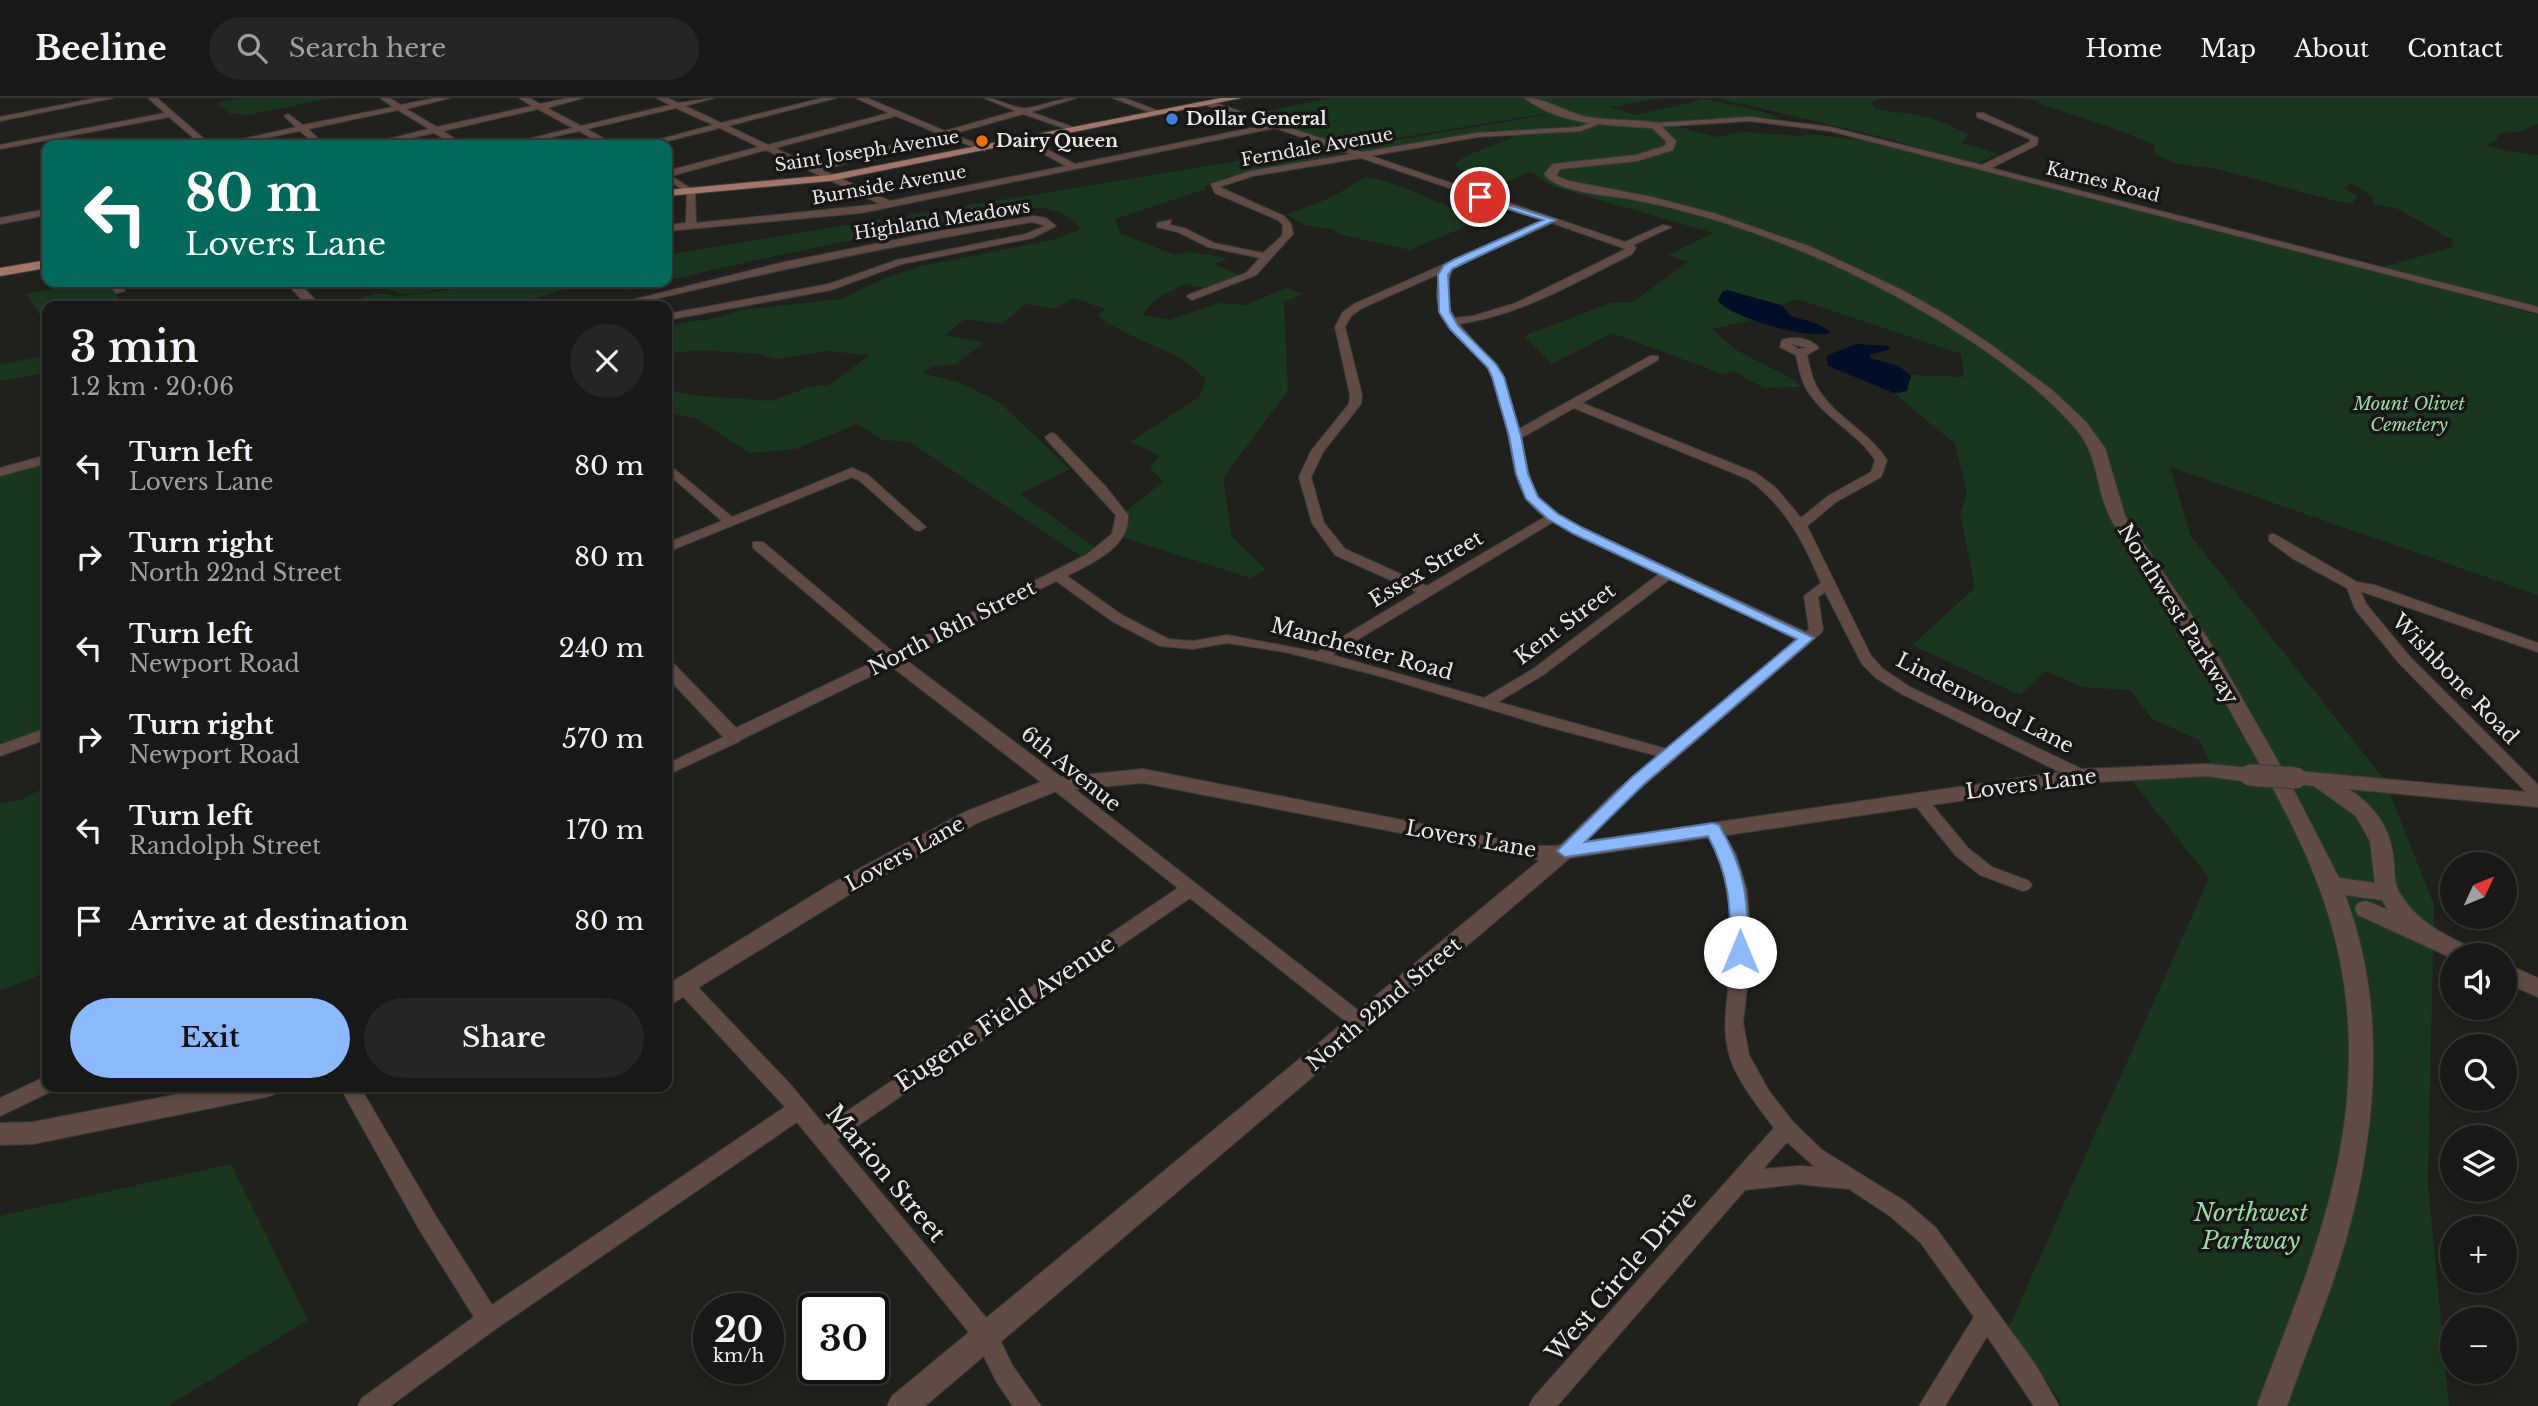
<!DOCTYPE html>
<html lang="en">
<head>
<meta charset="utf-8">
<style>
	:root { --surface:#181816; --page:#252523; --text:#f1f3f6; --muted:#9fa0a1; --line:#363735; --accent:#8abafc }
	body { margin:0; font-family:"Libre Baskerville",serif; background:var(--page); color:var(--text); height:100vh; display:flex; flex-direction:column; font-size:26px; white-space:nowrap }
	* { box-sizing:border-box; margin:0 }
	p { font-size:23px; color:var(--muted) }
	.icon { flex:none; width:38px; height:38px; fill:none; stroke:currentColor; stroke-width:2; stroke-linecap:round; stroke-linejoin:round }
	.map { position:relative; flex:1; overflow:hidden }
	.drawer { position:absolute; left:42px; top:203px; width:630px; height:791px; display:flex; flex-direction:column; background:var(--surface); border-radius:14px; box-shadow:0 4px 10px #0003,0 0 0 2px var(--line) }
	.drawer>* { flex:none }
	.hud { position:absolute; left:42px; top:42px; width:630px; height:147px; border-radius:14px; box-shadow:0 4px 10px #0003,0 0 0 2px var(--line); background:#00695c; color:#fff; overflow:hidden }
	.needle { width:46px; rotate:46deg }
	.fabs { position:absolute; left:2440px; top:754px; display:grid; gap:14px }
	.fabs a { display:grid; place-items:center; width:77px; height:77px; border-radius:50%; background:var(--surface); box-shadow:0 4px 10px #0003,0 0 0 2px var(--line); font-size:35px }
	.speed { position:absolute; left:693px; top:1195px; display:flex; gap:14px; font-size:35px; font-weight:700; text-align:center }
	.speed>* { display:grid; place-content:center; width:91px; height:91px; border-radius:50%; background:var(--surface); box-shadow:0 4px 10px #0003,0 0 0 2px var(--line); line-height:1 }
	.speed small { font-size:18px; font-weight:400 }
	.speed .limit { border:4px solid #111; border-radius:10px; background:#fff; color:#111 }
	.pin { position:absolute; display:grid; place-items:center; width:60px; height:60px; color:#fff; margin:-30px; border:4px solid #fff; border-radius:50%; box-shadow:0 2px 7px #0007 }
	.me { position:absolute; width:77px; margin:-38px; rotate:0deg; stroke-linejoin:round; filter:drop-shadow(0 0 5px #0008) }
	.turn { display:flex; align-items:center; gap:24px; height:147px; padding:0 28px; font-size:32px }
	.turn .icon { width:91px; height:91px; stroke-width:2.5 }
	.turn b { display:block; font-size:49px; line-height:60px }
	.round { display:grid; place-items:center; flex:none; width:74px; height:74px; border-radius:37px; background:var(--page) }
	.summary { display:flex; align-items:center; justify-content:space-between; height:119px; padding:0 28px }
	h1 { font-size:42px; font-weight:600; line-height:52px }
	.action { display:flex; gap:14px; margin-top:auto; padding:14px 28px }
	.action a { flex:1; height:80px; border-radius:42px; background:var(--accent); color:#111; font-size:28px; font-weight:600; line-height:80px; text-align:center }
	.action a+a { background:var(--page); color:var(--text) }
	ul { padding:0; list-style:none }
	li { display:flex; align-items:center; gap:21px; height:91px; padding:0 28px }
	li div { flex:1 }
	li b { display:block; font-size:26px }
	li em { font-style:normal }
	header { display:flex; align-items:center; gap:42px; box-sizing:border-box; height:98px; padding:0 35px; background:var(--surface); border-bottom:2px solid var(--line) }
	header strong { font-size:33px }
	nav { display:flex; gap:38px; margin-inline-start:auto; font-size:24px }
	.search { width:490px; height:63px; background:var(--page); display:flex; align-items:center; gap:18px; box-sizing:border-box; padding:0 24px; border-radius:38px; color:var(--muted); font-size:26px }
	.map>svg:first-child { display:block }
	.green { fill:#19371f }
	.water { fill:#000f27 }
	.lines { fill:none; stroke-linecap:round; stroke-linejoin:round }
	.minor-casing { stroke:#3c3c39; stroke-width:2 }
	.tertiary-casing { stroke:#3c3c39; stroke-width:2 }
	.primary-casing { stroke:#3c3c39; stroke-width:2 }
	.minor { fill:#624b45; fill-rule:evenodd }
	.tertiary { fill:#624b45; fill-rule:evenodd }
	.primary { fill:#a47568; fill-rule:evenodd }
	.tertiary-bridge-casing { stroke:#3c3c39; stroke-width:23; stroke-linecap:butt }
	.tertiary-bridge { stroke:#624b45; stroke-width:21 }
	.route { fill:#8abafc; stroke:#5a79a4; stroke-width:2 }
	.shop-dot { fill:#3f7fe0; stroke:#171614; stroke-width:2.5 }
	.food-dot { fill:#e8710a; stroke:#171614; stroke-width:2.5 }
	.labels { text-anchor:middle; dominant-baseline:central; stroke-width:7; stroke-linejoin:round; paint-order:stroke }
	.far-poi-label { font-size:18px; font-weight:bold; fill:#e7e7e5; stroke:#171614; text-anchor:start }
	.far-street-label { font-size:18px; fill:#e7e7e5; stroke:#171614 }
	.far-park-label { font-size:18px; font-style:italic; fill:#97daa2; stroke:#171614 }
	.street-label { font-size:21px; fill:#e7e7e5; stroke:#171614 }
	.near-street-label { font-size:24px; fill:#e7e7e5; stroke:#171614 }
	.near-park-label { font-size:24px; font-style:italic; fill:#97daa2; stroke:#171614 }
</style>
</head>
<body>
<header>
<strong>Beeline</strong>
<div class="search"><svg class="icon" aria-label="search" viewBox="0 0 24 24"><circle cx="10" cy="10" r="6"/><path d="M15 15l6 6"/></svg>Search here</div>
<nav><a>Home</a><a>Map</a><a>About</a><a>Contact</a></nav>
</header>
<div class="map">
<svg width="2538" height="1308" viewBox="0 0 2538 1308">
	<rect width="100%" height="100%" fill="#20201d"/>
	<g class="green">
		<polygon points="241,0 332,0 243,18 239,15 231,16 216,5"/>
		<path d="M1330,0H1662L1610,9L1635,17L1689,5L1701,0L1761,13L1779,20L1736,19L1661,24L1716,39L1743,34L1799,38L1812,36L1872,44L2110,103L2538,217V497L2170,369L2191,438L2384,681L2434,807L2428,1085L2449,1308H2063L2009,1229L2209,780L2129,679L2215,675L2199,642L2152,621L2130,592L2081,589L2046,573L2020,597L1912,547L1975,490L1960,416L1967,395L1955,346L1894,295H1901L1911,282V277L1964,279L1961,256L1797,201L1781,207L1750,199L1721,197L1718,202L1738,216L1756,221L1712,231L1736,252L1795,282L1800,289L1764,290L1733,273L1725,277L1612,235L1552,266L1524,238L1610,205L1632,204L1688,164L1668,157L1713,135L1552,88L1531,74L1503,85L1493,84L1454,68C1464,54 1494,50 1512,39L1494,32L1358,54L1349,50L1545,17L1543,16L1342,49L1248,17Z"/>
		<path d="M1717,0H1883L1871,5L1876,11C1907,16 1943,18 1968,38L1962,45L1998,56L1978,65H1971L1886,40Z"/>
		<path d="M2019,0H2538V26L2521,33L2498,36L2497,43L2486,47L2506,53L2538,57V211L2380,170L2452,149L2453,142L2398,111L2373,106V99L2351,85L2344,90L2357,98L2352,106C2309,97 2267,84 2225,73C2201,66 2172,71 2153,53L2155,47L2118,32L2038,5L2035,2Z"/>
		<path d="M1328,48L1345,55L1226,79L1205,88L1206,91L1115,121L1120,135L1175,157L1190,154L1228,160L1215,166L1239,177L1204,190L1185,186L1156,201L1142,217L1170,222L1218,205L1245,207L1286,190L1303,196L1284,204L1288,293L1223,380L1232,439L1266,472L1251,480L1121,439C1128,430 1132,424 1126,413L1163,384L1150,369L1160,358L1130,344L1199,299L1206,282C1179,249 1130,245 1098,217L1105,211L1073,200L1056,211L1026,206L1001,226L965,221L945,237L984,245L955,266L931,269L922,275L958,284L999,304L1070,371L1020,396L1095,449L1081,458L910,344L883,342L858,326L796,351L750,355L695,320L667,315V292L691,297L771,303L809,289L829,287L870,257L827,253L775,261L760,256L698,252L667,256V227L711,221L742,212L841,201L887,179L922,168L1053,142L1081,131C1072,118 1055,111 1040,110C1005,109 967,121 934,127C844,143 755,161 667,183V157Z"/>
		<path d="M1366,79C1410,85 1447,116 1490,118L1410,152L1338,136L1334,132L1306,127L1286,117L1332,99Z"/>
		<polygon points="88,184 105,184 114,193 123,208 47,208 47,228 26,196"/>
		<path d="M409,184H447L448,185C437,196 399,200 386,190Z"/>
		<polygon points="500,184 663,184 629,192 602,188 576,188 509,208 449,208 441,203 408,208 327,208 381,195 397,199"/>
		<polygon points="47,258 47,275 0,283 0,266"/>
		<polygon points="47,364 47,631 0,649 0,376"/>
		<polygon points="47,688 47,874 0,893 0,706 21,702"/>
		<polygon points="231,1066 308,1222 168,1308 0,1308 0,1118"/>
	</g>
	<g class="water">
		<path d="M1727,192L1781,207L1791,218L1818,226L1831,234C1814,244 1725,218 1718,202L1722,194Z"/>
		<polygon points="1856,246 1888,248 1890,251 1870,257 1870,260 1898,268 1911,277 1907,293 1894,295 1828,268 1826,258"/>
	</g>
	<g class="lines">
		<defs>
			<g id="minor">
				<polygon points="97,0 113,0 0,23 0,19"/>
				<polygon points="148,0 157,0 211,47 202,47 169,19 0,51 0,47 165,15"/>
				<path d="M380,0H389L401,7L435,0H450L406,11L437,29L532,8L519,0H529L540,6L569,0H583L547,10L581,28L670,7L657,0H667L678,5L714,0L685,8L721,25L823,0H836L728,28L768,47L889,15L856,0H867L945,33L1016,13L984,0C999,0 1014,12 1027,10C1044,8 1058,0 1076,0L1031,14L1075,30V34L1023,16L952,36L985,49V53L944,38L822,72L890,103L1066,68L1022,44L1025,40L1075,66L1266,27L1206,7L1209,3L1362,54L1477,35L1579,29L1602,21V25L1580,33L1477,39L1371,58L1625,144L1663,127L1671,129L1633,147L1636,150L1632,156C1576,184 1521,217 1459,226L1502,276L1519,331L1650,258H1658V262L1582,305L1756,375L1776,390L1801,420L1828,398L1871,374L1875,362C1856,332 1818,318 1803,284C1800,276 1798,266 1796,257L1780,249L1782,242C1796,238 1810,240 1819,250L1807,257C1810,270 1812,283 1820,294C1838,321 1869,334 1887,362L1881,379L1836,404L1807,428L1871,558L1883,571L1910,589L2088,674L2090,678L2082,683L2076,682L1900,595L1876,580L1862,566L1825,494L1818,499L1823,532L1821,535L1628,701L1571,757H1559L1557,753L1559,749L1616,693L1658,658L1545,628L1376,577L1285,554L1227,545L1193,551L1160,548L1112,523L1056,483L897,563H887L753,450V444H763L893,554L1086,457L1112,436L1116,417L1047,342L1045,339L1051,335L1055,336L1106,389L1128,417C1130,450 1091,465 1067,478L1122,517L1168,541L1193,543L1227,537L1317,554L1417,494L1335,457L1312,425L1299,379L1311,353L1349,306L1350,297L1335,229L1343,214L1354,206L1544,122L1361,60L1253,78L1219,89L1284,118L1291,126L1293,136L1256,177L1192,202L1187,199L1188,197L1246,175L1260,160L1208,149L1178,134L1157,129V125L1171,122L1170,127L1184,130L1214,145L1263,155L1282,138L1283,127L1278,122L1215,95L1211,86L1251,73L1351,56L1275,30L861,115L667,133V127L686,125L687,94L667,82V73L759,49L720,30L652,47H639L713,27L676,10L587,31L615,47H605L579,33L517,47H504L573,30L538,11L443,33L464,47H455L434,35L378,47H364L429,31L398,12L308,31L325,47H316L300,33L230,47H216L296,29L284,18L288,16L303,27L393,9ZM896,18L937,35L815,69L775,50ZM766,52L880,106L696,125L695,93L671,78ZM1552,125L1626,151L1516,205L1473,218L1455,220C1444,203 1446,188 1453,170ZM1441,175C1421,228 1477,240 1493,280C1499,297 1505,319 1508,337C1515,370 1515,398 1545,419L1427,488L1345,451L1324,425L1311,379L1323,354L1361,306L1362,297L1345,229L1351,218L1362,210ZM1791,246L1808,250L1798,251ZM1574,310L1748,381C1785,408 1803,442 1821,485L1804,498L1809,531L1806,534L1583,430L1554,414L1533,394L1521,340ZM1553,424L1659,476L1533,571L1484,600L1332,557ZM1670,481L1797,541L1667,651L1498,604L1543,577Z"/>
				<polygon points="1113,0 1124,0 1164,15 1157,17"/>
				<polygon points="1977,15 1983,15 2038,40 2037,47 1991,70 2538,209 2538,215 1830,33 1750,23 1655,29 1651,27 1655,25 1750,19 1830,29 1982,67 2030,44 2030,41 1977,19"/>
				<polygon points="47,111 47,117 0,126 0,120"/>
				<path d="M1033,118L1046,120L1056,128L1032,140L902,166L831,192L667,222V216L829,186L897,162L1026,136L1045,128L1033,124C895,146 760,176 625,208H608L780,165L935,134Z"/>
				<polygon points="106,184 116,184 125,193 116,195"/>
				<polygon points="445,184 456,184 460,188 452,190"/>
				<polygon points="47,357 47,365 0,378 0,370"/>
				<polygon points="667,365 732,419 852,370 868,377 926,429 920,433 915,432 860,383 852,379 667,454 667,445 722,423 667,375"/>
				<polygon points="2274,436 2357,484 2374,487 2538,545 2538,554 2360,493 2367,507 2410,559 2538,687 2538,702 2532,700 2399,565 2355,511 2347,490 2292,460 2269,443 2269,437"/>
				<polygon points="47,630 47,641 0,658 0,647"/>
				<polygon points="734,634 740,635 742,639 740,643 667,677 667,666"/>
				<polygon points="1057,681 1063,682 1368,920 1371,925 1368,930 1361,933 1354,930 1190,800 837,1042 994,1229 1012,1267 1041,1308 1013,1308 996,1283 977,1244 797,1024 497,1230 390,1308 358,1308 362,1300 474,1219 419,1131 340,989 360,989 435,1117 492,1207 785,1009 678,893 676,888 678,883 685,881 692,883 789,985 825,1028 1178,790 1051,690 1049,686 1051,682"/>
				<polygon points="1918,695 1924,697 1968,750 1992,769 2029,783 2032,787 2029,791 2023,793 1980,777 1956,758 1910,701"/>
				<path d="M1713,725L1719,727L1736,756L1747,792L1750,828L1748,880L1743,925L1749,957L1769,993L1793,1024L1822,1052L1906,1104L1936,1130L2035,1266L2059,1308H2034L1987,1238L1945,1308H1919L1974,1219L1920,1144L1890,1118L1849,1091L1799,1086L1745,1092L1557,1308H1529L1533,1300L1774,1030C1758,1008 1736,982 1729,956C1722,930 1727,908 1729,882C1735,826 1732,780 1705,731L1707,727ZM1787,1044L1815,1069L1799,1068L1763,1071Z"/>
				<polygon points="47,978 47,989 56,989 54,992 0,1018 0,1000"/>
			</g>
			<g id="tertiary">
				<path d="M1525,0C1547,0 1566,15 1587,19C1611,23 1635,21 1658,25L1676,43L1673,52L1637,63L1560,71L1556,78L1569,83L1652,99L1716,116L1811,149L1904,193L1948,218L1990,246L2052,292L2086,324L2105,350L2125,418L2208,541L2287,679L2296,673L2538,695V709L2348,691C2372,705 2390,729 2393,757C2395,769 2393,783 2399,794C2416,824 2447,839 2477,852L2480,858H2452V860L2358,817L2355,811L2358,805L2366,803L2388,812L2382,802L2345,797C2390,915 2376,1050 2338,1168C2323,1215 2303,1261 2287,1308H2257C2302,1185 2351,1082 2349,947C2347,826 2304,745 2247,643C2225,604 2205,564 2181,527C2159,492 2132,459 2112,423C2095,393 2100,358 2076,331C2022,268 1925,211 1851,175C1781,142 1706,115 1630,101C1607,97 1559,95 1544,76L1553,66L1636,57L1665,48L1666,43L1652,30C1610,27 1560,28 1525,0ZM2290,685L2314,688L2356,718L2370,743L2375,785L2339,780Z"/>
				<polygon points="285,184 298,184 321,208 308,208"/>
				<polygon points="892,555 898,556 1061,679 1143,671 1534,748 1554,748 2082,671 2206,666 2250,670 2257,672 2260,677 2257,682 2250,684 2206,678 2082,685 1570,760 925,1308 887,1308 892,1298 1540,762 1143,685 1057,693 979,724 847,798 675,904 667,907 667,887 831,786 965,714 1041,684 891,568 734,645 727,643 667,579 667,564 673,565 736,630"/>
				<polygon points="2504,865 2538,880 2538,899 2504,884"/>
				<polygon points="215,989 278,989 275,996 266,999 33,1046 0,1047 0,1025 33,1024"/>
			</g>
			<g id="primary">
				<polygon points="1221,0 1241,0 830,83 667,98 667,92 830,77"/>
				<polygon points="47,162 47,170 0,178 0,170"/>
			</g>
		</defs>
		<use href="#minor" class="minor-casing"/>
		<use href="#tertiary" class="tertiary-casing"/>
		<use href="#primary" class="primary-casing"/>
		<use href="#minor" class="minor"/>
		<use href="#tertiary" class="tertiary"/>
		<use href="#primary" class="primary"/>
		<defs>
			<polyline id="tertiary-bridge" points="2250,677 2296,680"/>
		</defs>
		<use href="#tertiary-bridge" class="tertiary-bridge-casing"/>
		<use href="#tertiary-bridge" class="tertiary-bridge"/>
	</g>
	<path class="route" d="M1477,97L1556,122L1462,166L1452,171L1448,177L1450,214L1458,228L1496,266L1504,279L1521,338L1528,376L1538,399L1558,416L1583,430L1814,540L1643,687L1585,744L1713,725L1719,727C1747,775 1747,800 1749,854L1747,859H1734L1731,854C1730,808 1730,779 1708,738L1565,759L1557,753L1632,679L1797,541L1574,436L1548,421L1526,401L1516,376L1509,338L1492,279L1488,270L1450,231L1439,214L1438,177L1444,167L1455,161L1543,122L1477,101Z"/>
	<circle class="shop-dot" cx="1172" cy="21" r="7"/>
	<circle class="food-dot" cx="982" cy="43" r="7"/>
	<g class="labels">
		<g class="far-poi-label">
			<text x="1186" y="21">Dollar General</text>
			<text x="996" y="43">Dairy Queen</text>
		</g>
		<g class="far-street-label">
			<text transform="translate(1317 49) rotate(-10)">Ferndale Avenue</text>
			<text transform="translate(867 53) rotate(-9)">Saint Joseph Avenue</text>
			<text transform="translate(2103 84) rotate(14)">Karnes Road</text>
			<text transform="translate(889 87) rotate(-10)">Burnside Avenue</text>
			<text transform="translate(942 122) rotate(-9)">Highland Meadows</text>
		</g>
		<g class="far-park-label">
			<text x="2409" y="306">Mount Olivet<tspan x="2409" dy="21">Cemetery</tspan></text>
		</g>
		<g class="street-label">
			<text transform="translate(1426 471) rotate(-31)">Essex Street</text>
			<text transform="translate(2178 516) rotate(58)">Northwest Parkway</text>
			<text transform="translate(1565 526) rotate(-37)">Kent Street</text>
			<text transform="translate(952 530) rotate(-27)">North 18th Street</text>
			<text transform="translate(1362 551) rotate(15)">Manchester Road</text>
			<text transform="translate(2455 581) rotate(46)">Wishbone Road</text>
			<text transform="translate(1985 605) rotate(27)">Lindenwood Lane</text>
			<text transform="translate(1071 671) rotate(39)">6th Avenue</text>
			<text transform="translate(2031 686) rotate(-7)">Lovers Lane</text>
			<text transform="translate(1471 741) rotate(10)">Lovers Lane</text>
			<text transform="translate(905 756) rotate(-29)">Lovers Lane</text>
			<text transform="translate(1384 906) rotate(-40)">North 22nd Street</text>
		</g>
		<g class="near-street-label">
			<text transform="translate(1005 915) rotate(-34)">Eugene Field Avenue</text>
			<text transform="translate(886 1075) rotate(50)">Marion Street</text>
			<text transform="translate(1621 1178) rotate(-49)">West Circle Drive</text>
		</g>
		<g class="near-park-label">
			<text x="2251" y="1114">Northwest<tspan x="2251" dy="28">Parkway</tspan></text>
		</g>
	</g>
</svg>
<div class="fabs">
<a><svg class="needle" viewBox="-14 -14 28 28"><path d="M0-13l5 13h-10z" fill="#e53935"/><path d="M0 13l5-13h-10z" fill="#9fa0a1"/></svg></a>
<a><svg class="icon" aria-label="sound" viewBox="0 0 24 24"><path d="M4 9h4l5-4v14l-5-4H4zM17 9q2 3 0 6"/></svg></a>
<a><svg class="icon" aria-label="search" viewBox="0 0 24 24"><circle cx="10" cy="10" r="6"/><path d="M15 15l6 6"/></svg></a>
<a><svg class="icon" aria-label="layers" viewBox="0 0 24 24"><path d="M12 4l9 5-9 5-9-5zM3 14l9 5 9-5"/></svg></a>
<a>+</a>
<a>−</a>
</div>
<div class="speed"><div>20<small>km/h</small></div><div class="limit">30</div></div>
<div class="pin" style="left:1480px;top:99px;background:#d93025"><svg class="icon" aria-label="arrive" viewBox="0 0 24 24"><path d="M6 21V4h12l-3 4 3 4H6"/></svg></div>
<svg class="me" style="left:1740px;top:854px" viewBox="-20 -20 40 40"><circle r="19" fill="#fff"/><path d="M0-13L10 11 0 6-10 11z" fill="#8abafc"/></svg>
<div class="hud">
<div class="turn"><svg class="icon" aria-label="left" viewBox="0 0 24 24"><path d="M17 20v-9H6M10 6l-5 5 5 5"/></svg><div><b>80 m</b>Lovers Lane</div></div>
</div>
<section class="drawer">
<div class="summary"><div><h1>3 min</h1><p>1.2 km · 20:06</p></div><a class="round"><svg class="icon" aria-label="close" viewBox="0 0 24 24"><path d="M6 6l12 12M18 6L6 18"/></svg></a></div>
<ul>
<li><svg class="icon" aria-label="left" viewBox="0 0 24 24"><path d="M17 20v-9H6M10 6l-5 5 5 5"/></svg><div><b>Turn left</b><p>Lovers Lane</p></div><em>80 m</em></li>
<li><svg class="icon" aria-label="right" viewBox="0 0 24 24"><path d="M7 20v-9h11M14 6l5 5-5 5"/></svg><div><b>Turn right</b><p>North 22nd Street</p></div><em>80 m</em></li>
<li><svg class="icon" aria-label="left" viewBox="0 0 24 24"><path d="M17 20v-9H6M10 6l-5 5 5 5"/></svg><div><b>Turn left</b><p>Newport Road</p></div><em>240 m</em></li>
<li><svg class="icon" aria-label="right" viewBox="0 0 24 24"><path d="M7 20v-9h11M14 6l5 5-5 5"/></svg><div><b>Turn right</b><p>Newport Road</p></div><em>570 m</em></li>
<li><svg class="icon" aria-label="left" viewBox="0 0 24 24"><path d="M17 20v-9H6M10 6l-5 5 5 5"/></svg><div><b>Turn left</b><p>Randolph Street</p></div><em>170 m</em></li>
<li><svg class="icon" aria-label="arrive" viewBox="0 0 24 24"><path d="M6 21V4h12l-3 4 3 4H6"/></svg><div><b>Arrive at destination</b></div><em>80 m</em></li>
</ul>
<div class="action"><a>Exit</a><a>Share</a></div>
</section>
</div>
</body>
</html>
